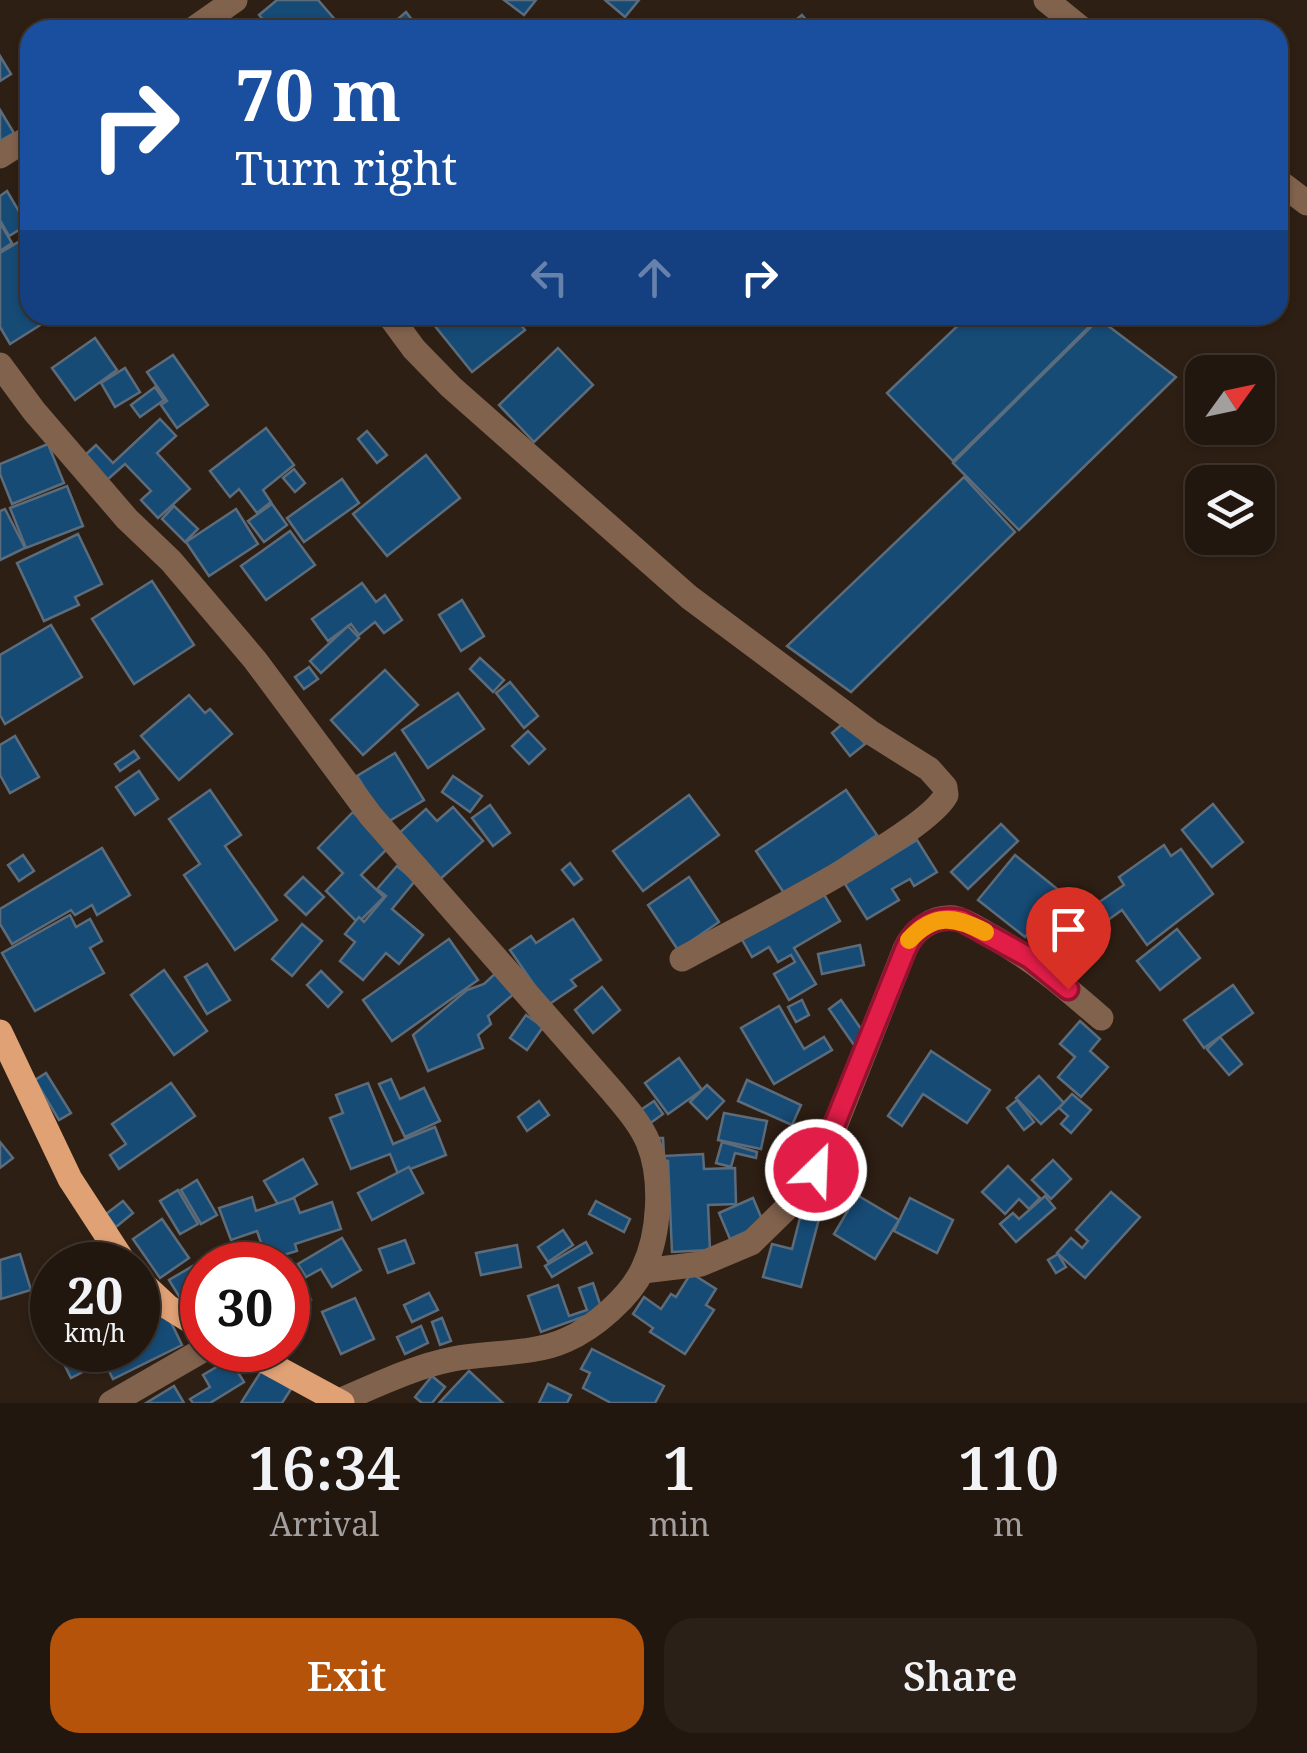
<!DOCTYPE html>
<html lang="en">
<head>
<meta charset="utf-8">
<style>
	:root { --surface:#22170f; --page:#2a2018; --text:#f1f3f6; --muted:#a29f9e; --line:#3f362f; --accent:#b45309 }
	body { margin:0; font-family:"Noto Serif",serif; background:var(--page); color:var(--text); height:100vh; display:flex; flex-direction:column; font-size:38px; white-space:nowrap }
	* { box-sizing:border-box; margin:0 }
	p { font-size:32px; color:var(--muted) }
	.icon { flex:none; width:55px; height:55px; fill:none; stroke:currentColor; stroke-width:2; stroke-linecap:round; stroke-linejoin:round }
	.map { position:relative; height:1403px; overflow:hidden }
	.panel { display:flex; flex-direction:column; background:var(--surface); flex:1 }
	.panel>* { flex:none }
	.top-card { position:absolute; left:20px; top:20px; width:1268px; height:305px; border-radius:30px; box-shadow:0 2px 8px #0004,0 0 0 2px var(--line); background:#1a4fa0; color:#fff; overflow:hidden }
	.needle { width:65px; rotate:57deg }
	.buttons { position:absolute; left:1185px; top:355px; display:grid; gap:20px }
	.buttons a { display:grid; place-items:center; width:90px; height:90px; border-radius:20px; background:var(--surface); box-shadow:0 2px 8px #0004,0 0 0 2px var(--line); font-size:50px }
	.speed { position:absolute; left:30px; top:1242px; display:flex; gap:20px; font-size:50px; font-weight:700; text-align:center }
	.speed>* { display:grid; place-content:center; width:130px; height:130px; border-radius:50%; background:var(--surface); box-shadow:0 2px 8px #0004,0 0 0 2px var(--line); line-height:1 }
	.speed small { font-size:25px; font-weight:400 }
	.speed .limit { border:15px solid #d22; background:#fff; color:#111 }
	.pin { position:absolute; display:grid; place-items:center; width:85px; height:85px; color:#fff; margin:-102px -42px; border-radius:50% 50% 50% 0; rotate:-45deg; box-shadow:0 0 10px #0007 }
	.pin .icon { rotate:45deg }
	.me { position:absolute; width:110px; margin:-55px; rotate:24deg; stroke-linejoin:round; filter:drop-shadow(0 0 8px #0008) }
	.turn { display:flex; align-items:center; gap:35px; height:210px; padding:0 50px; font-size:45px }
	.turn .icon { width:130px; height:130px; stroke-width:2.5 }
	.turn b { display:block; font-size:70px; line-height:85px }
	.lanes { display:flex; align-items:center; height:95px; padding:0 50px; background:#0003; justify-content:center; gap:50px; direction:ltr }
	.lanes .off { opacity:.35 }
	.eta { display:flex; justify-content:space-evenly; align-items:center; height:170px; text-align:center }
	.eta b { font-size:60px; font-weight:600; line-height:70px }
	.primary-button { display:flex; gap:20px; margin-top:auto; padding:20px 50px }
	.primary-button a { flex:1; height:115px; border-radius:30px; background:var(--accent); color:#fff; font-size:40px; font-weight:600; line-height:115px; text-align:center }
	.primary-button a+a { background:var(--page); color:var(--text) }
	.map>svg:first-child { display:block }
	.building { fill:#164b76; stroke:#5c6c7b; stroke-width:2.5 }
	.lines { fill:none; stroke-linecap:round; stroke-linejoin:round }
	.minor { stroke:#81624d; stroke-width:25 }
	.major { stroke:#e0a175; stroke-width:25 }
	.route-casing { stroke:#92132f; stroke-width:25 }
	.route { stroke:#e11d48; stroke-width:18 }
	.slow { stroke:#f59e0b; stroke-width:18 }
</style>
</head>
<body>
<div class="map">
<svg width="1307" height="1403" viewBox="0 0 1307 1403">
	<rect width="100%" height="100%" fill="#2e1f14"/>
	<g class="building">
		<polygon points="277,0 318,0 344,30 272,30 259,15"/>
		<polygon points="504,0 536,0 524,15"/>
		<polygon points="605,0 639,0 625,17"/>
		<polygon points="406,12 420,30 385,30"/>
		<polygon points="802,15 813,28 783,30"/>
		<polygon points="0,56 11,74 0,81"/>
		<polygon points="0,110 14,133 0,141"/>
		<polygon points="7,191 27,225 9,236 0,220 0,196"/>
		<polygon points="0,223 12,243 0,251"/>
		<polygon points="30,235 30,315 47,315 50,319 10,344 0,327 0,253"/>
		<polygon points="426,315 513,315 525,330 472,372"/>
		<polygon points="969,315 1094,315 1098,318 953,461 887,393"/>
		<polygon points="1099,319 1176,377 1019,530 953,463"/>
		<polygon points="95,338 117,370 75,400 52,368"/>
		<polygon points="558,348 593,385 534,442 499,405"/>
		<polygon points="173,355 208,405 177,428 161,405 167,401 147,372"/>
		<polygon points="125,368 140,392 115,407 101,383"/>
		<polygon points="155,387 164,400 140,417 131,405"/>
		<polygon points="160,419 176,436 157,453 190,489 158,518 141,500 151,491 125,464 107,480 85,455 96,445 113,463"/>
		<polygon points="266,428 294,465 263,490 271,502 257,513 239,489 230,497 210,471"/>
		<polygon points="367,431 387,455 377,463 358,439"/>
		<polygon points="48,444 64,483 12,504 0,474 0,464"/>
		<polygon points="426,455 460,498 387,556 353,514"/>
		<polygon points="294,469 305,483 295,492 283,478"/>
		<polygon points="964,477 1015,532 851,692 787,646"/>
		<polygon points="342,479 359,503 304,542 287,518"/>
		<polygon points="67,486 83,526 26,548 10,508"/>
		<polygon points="272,504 287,525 264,542 248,521"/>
		<polygon points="174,506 198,529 185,542 162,519"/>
		<polygon points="5,509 25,548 0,560 0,511"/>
		<polygon points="236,509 258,544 209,576 186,542"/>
		<polygon points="290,531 315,565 266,600 241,566"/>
		<polygon points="78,534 102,584 75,597 79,605 44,621 17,563"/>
		<polygon points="152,581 194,645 134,684 92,619"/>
		<polygon points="362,583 376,602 385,595 402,620 384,633 375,622 359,635 351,624 328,641 312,619"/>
		<polygon points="462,600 484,636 461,651 439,615"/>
		<polygon points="51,625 82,677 5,724 0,715 0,655"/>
		<polygon points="348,626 359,638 321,673 310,661"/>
		<polygon points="480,658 504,680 493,692 470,669"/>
		<polygon points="309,667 318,679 304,689 295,677"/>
		<polygon points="385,670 418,705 363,755 331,720"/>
		<polygon points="510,682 538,716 524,728 496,693"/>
		<polygon points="458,693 484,729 428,768 402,730"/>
		<polygon points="189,695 205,713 210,709 232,734 179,780 141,736"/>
		<polygon points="846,721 865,744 850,756 832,733"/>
		<polygon points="528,731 545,749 529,764 512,746"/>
		<polygon points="15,736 39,777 10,793 0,775 0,745"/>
		<polygon points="134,751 139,758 120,771 115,764"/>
		<polygon points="395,753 424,800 386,823 357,776"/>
		<polygon points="139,771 158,799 135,815 116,787"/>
		<polygon points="453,776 482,796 470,812 442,792"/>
		<polygon points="210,790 241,835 225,846 277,920 235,950 184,875 200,864 169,819"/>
		<polygon points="846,790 877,835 786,896 756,851"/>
		<polygon points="689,795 719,835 643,891 613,851"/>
		<polygon points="1213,804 1243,842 1212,867 1182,830"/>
		<polygon points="490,805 510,833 493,846 472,818"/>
		<polygon points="453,807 483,841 438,881 398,834 426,809 437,821"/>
		<polygon points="353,812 389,847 361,875 384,897 358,923 326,891 343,873 318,848"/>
		<polygon points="1001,824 1018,841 968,889 951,872"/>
		<polygon points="917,840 937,872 914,886 910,879 892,889 899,900 867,919 845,884"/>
		<polygon points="1164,845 1171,856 1181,849 1213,894 1147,945 1122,910 1094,930 1085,917 1097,908 1095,905 1124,885 1119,877"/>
		<polygon points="102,848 130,895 97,915 92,905 75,915 71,910 12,944 0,924 0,909"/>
		<polygon points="23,855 34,871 19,881 8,865"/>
		<polygon points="1015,855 1061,892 1025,937 978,900"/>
		<polygon points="570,863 582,879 574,885 562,870"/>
		<polygon points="397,866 415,881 392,909 423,935 399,964 386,953 363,980 340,961 355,942 345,934 359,917 364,922 386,896 377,889"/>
		<polygon points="303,877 324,897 306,915 285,895"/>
		<polygon points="689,877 719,922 678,950 648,905"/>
		<polygon points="820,888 840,921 794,948 816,984 789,1000 774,974 795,962 791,955 778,962 769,947 752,957 740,936"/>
		<polygon points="70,915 76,927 90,919 102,941 90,948 104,973 35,1011 2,953"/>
		<polygon points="573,919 601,960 571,980 576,986 548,1005 510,950 531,936 536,943"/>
		<polygon points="302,924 322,941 292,976 272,959"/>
		<polygon points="1177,929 1200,958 1160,990 1137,961"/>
		<polygon points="449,939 478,980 392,1041 363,1000"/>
		<polygon points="860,945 864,965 822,974 818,954"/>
		<polygon points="207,964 230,1000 207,1014 185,977"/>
		<polygon points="164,970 207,1031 174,1055 131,995"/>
		<polygon points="321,971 342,992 328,1007 307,985"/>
		<polygon points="498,971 516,992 488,1016 491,1024 478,1035 483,1048 428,1071 413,1035 467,990 484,984"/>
		<polygon points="1233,985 1253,1013 1204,1048 1184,1020"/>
		<polygon points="602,987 620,1010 593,1033 575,1010"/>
		<polygon points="802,1000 809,1015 796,1022 788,1007"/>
		<polygon points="841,1000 868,1039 856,1048 829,1009"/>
		<polygon points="779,1006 804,1049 824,1037 832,1050 774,1084 741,1028"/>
		<polygon points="526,1015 543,1027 527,1050 510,1038"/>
		<polygon points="1080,1021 1100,1039 1090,1051 1108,1067 1081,1097 1058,1077 1075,1057 1060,1044"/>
		<polygon points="1220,1037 1242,1064 1229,1075 1207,1049"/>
		<polygon points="931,1051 990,1090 967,1123 923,1094 902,1126 888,1116"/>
		<polygon points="679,1058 702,1090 668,1114 645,1083"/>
		<polygon points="46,1073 71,1113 59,1120 35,1080"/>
		<polygon points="1039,1076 1064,1103 1041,1124 1016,1098"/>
		<polygon points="391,1079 400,1099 424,1088 440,1121 405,1137 379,1084"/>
		<polygon points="747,1080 801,1105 792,1125 738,1101"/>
		<polygon points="171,1083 195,1116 119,1169 110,1155 126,1144 112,1124"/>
		<polygon points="368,1083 393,1144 435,1127 446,1155 398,1174 390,1154 351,1169 330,1118 343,1113 336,1095"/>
		<polygon points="707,1085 724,1101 707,1119 690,1102"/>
		<polygon points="1072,1094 1091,1110 1071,1133 1061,1124 1068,1116 1059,1108"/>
		<polygon points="1017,1100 1034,1122 1024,1130 1007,1108"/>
		<polygon points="539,1101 549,1115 527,1131 518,1117"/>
		<polygon points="654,1101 663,1114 649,1124 639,1111"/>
		<polygon points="724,1113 767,1121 761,1149 718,1140"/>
		<polygon points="656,1138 663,1138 664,1156 703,1154 704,1169 735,1168 736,1204 708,1205 710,1250 672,1252 668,1161 657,1161"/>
		<polygon points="0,1142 13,1158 0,1168"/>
		<polygon points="722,1142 757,1152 756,1158 735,1153 731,1167 716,1163"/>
		<polygon points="303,1159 317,1184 279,1206 264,1181"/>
		<polygon points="1053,1160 1071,1179 1051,1199 1032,1180"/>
		<polygon points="1008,1166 1040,1198 1029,1209 1019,1199 1005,1214 982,1192"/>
		<polygon points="409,1167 423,1193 372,1220 358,1193"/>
		<polygon points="197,1180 217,1215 201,1224 181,1190"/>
		<polygon points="178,1190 198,1224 180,1234 160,1201"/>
		<polygon points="1111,1192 1140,1217 1085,1278 1057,1253 1071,1238 1082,1248 1088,1241 1076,1230"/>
		<polygon points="857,1195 899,1220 875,1259 834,1234"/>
		<polygon points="1045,1196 1055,1208 1016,1242 1000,1224 1013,1213 1019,1219"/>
		<polygon points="252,1197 256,1211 294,1198 300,1213 332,1202 341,1229 295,1244 297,1251 267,1260 257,1231 231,1240 219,1208"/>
		<polygon points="753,1198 764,1224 730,1239 719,1213"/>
		<polygon points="910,1198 953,1220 937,1253 894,1231"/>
		<polygon points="123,1201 133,1213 116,1227 106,1214"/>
		<polygon points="596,1201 630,1219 624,1232 589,1214"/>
		<polygon points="802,1210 820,1215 801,1287 763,1277 772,1244 792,1249"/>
		<polygon points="162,1219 189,1258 160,1278 133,1239"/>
		<polygon points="563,1230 573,1245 548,1262 538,1247"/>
		<polygon points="342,1238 361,1270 332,1287 321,1269 306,1277 298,1264"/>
		<polygon points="405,1240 414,1263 388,1273 379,1249"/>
		<polygon points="586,1242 592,1253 552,1277 545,1266"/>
		<polygon points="228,1245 237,1265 213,1265 208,1254"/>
		<polygon points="517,1245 521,1267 481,1275 476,1253"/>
		<polygon points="20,1254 31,1290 1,1299 0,1260"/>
		<polygon points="1058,1254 1066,1267 1056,1273 1048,1260"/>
		<polygon points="203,1260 206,1265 202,1265 202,1296 185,1306 169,1280"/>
		<polygon points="291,1260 311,1300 288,1311 288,1265 280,1265"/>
		<polygon points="691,1273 716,1289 706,1305 714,1310 685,1354 650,1332 653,1328 633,1314 644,1297 661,1309 671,1294 676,1297"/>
		<polygon points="593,1283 602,1310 541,1332 528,1296 558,1285 569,1316 587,1310 579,1288"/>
		<polygon points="429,1293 438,1310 412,1322 404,1305"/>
		<polygon points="355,1298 374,1339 341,1354 322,1312"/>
		<polygon points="140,1302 150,1321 167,1314 182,1345 113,1379 104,1361 71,1378 57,1350 138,1350"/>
		<polygon points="52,1314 52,1341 41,1319"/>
		<polygon points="442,1318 451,1341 440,1345 432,1322"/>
		<polygon points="421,1326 428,1343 405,1354 397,1337"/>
		<polygon points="592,1349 664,1386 655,1403 611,1403 583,1388 590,1373 581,1369"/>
		<polygon points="230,1359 244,1382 210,1403 193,1403 190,1399 210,1387 203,1375"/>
		<polygon points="262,1370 291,1389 282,1403 241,1403"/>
		<polygon points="469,1371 503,1403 439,1403"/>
		<polygon points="432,1376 445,1387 432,1403 422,1403 415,1397"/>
		<polygon points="548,1384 571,1395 567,1403 539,1403"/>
		<polygon points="174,1386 184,1403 146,1403"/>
	</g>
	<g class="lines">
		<g class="minor">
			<polyline points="1046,0 1083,30"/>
			<polyline points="192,30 235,0"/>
			<polyline points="0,156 30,137"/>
			<polyline points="1278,181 1307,203"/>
			<path d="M389,315L414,349L451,387L689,597L870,732L929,769L945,787L946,795C925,836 731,932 682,959"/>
			<path d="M0,365L34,411L127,519L171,561L255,660L371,816L613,1092C626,1108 640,1123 648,1142C663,1178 660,1234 643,1269C630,1297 594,1328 566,1340C533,1355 489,1352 453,1359C413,1367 377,1385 339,1401"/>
			<path d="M643,1271L701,1264L751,1243L805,1190L826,1149L905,949C913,931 932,916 954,918C966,920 978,929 989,935C1032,958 1064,986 1101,1018"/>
			<polyline points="111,1403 203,1350"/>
		</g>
		<g class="major">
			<polyline points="0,1032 70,1179 126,1265"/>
			<polyline points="138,1279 168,1307 202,1328"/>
			<polyline points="244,1350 342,1403"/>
		</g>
	</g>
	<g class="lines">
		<defs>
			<path id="route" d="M816,1170L905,950C915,926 936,915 961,920L1030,958L1068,989"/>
		</defs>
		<use href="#route" class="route-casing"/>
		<use href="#route" class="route"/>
		<path class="slow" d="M909,940C934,913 954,916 985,932"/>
	</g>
</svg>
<div class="buttons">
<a><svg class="needle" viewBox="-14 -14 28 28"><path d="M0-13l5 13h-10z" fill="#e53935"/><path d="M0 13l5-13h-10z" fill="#a29f9e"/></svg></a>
<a><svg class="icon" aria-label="layers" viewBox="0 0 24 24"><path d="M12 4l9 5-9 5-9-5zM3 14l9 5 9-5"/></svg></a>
</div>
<div class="speed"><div>20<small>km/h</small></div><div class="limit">30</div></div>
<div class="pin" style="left:1068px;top:989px;background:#d93025"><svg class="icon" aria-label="arrive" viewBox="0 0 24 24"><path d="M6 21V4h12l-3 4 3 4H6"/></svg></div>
<svg class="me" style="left:816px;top:1170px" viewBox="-20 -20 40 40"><circle r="17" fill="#e11d48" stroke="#fff" stroke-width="3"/><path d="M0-11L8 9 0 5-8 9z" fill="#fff"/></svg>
<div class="top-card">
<div class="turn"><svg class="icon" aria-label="right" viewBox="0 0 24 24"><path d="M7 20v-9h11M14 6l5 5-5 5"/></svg><div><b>70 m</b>Turn right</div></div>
<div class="lanes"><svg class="icon off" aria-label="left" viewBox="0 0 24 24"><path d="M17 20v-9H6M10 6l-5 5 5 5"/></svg><svg class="icon off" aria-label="ahead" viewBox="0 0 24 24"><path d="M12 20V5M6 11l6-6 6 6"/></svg><svg class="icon" aria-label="right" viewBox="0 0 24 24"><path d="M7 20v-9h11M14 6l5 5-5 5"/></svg></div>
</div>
</div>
<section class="panel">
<div class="eta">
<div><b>16:34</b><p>Arrival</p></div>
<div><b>1</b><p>min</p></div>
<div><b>110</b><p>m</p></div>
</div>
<div class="primary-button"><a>Exit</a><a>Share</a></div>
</section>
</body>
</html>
